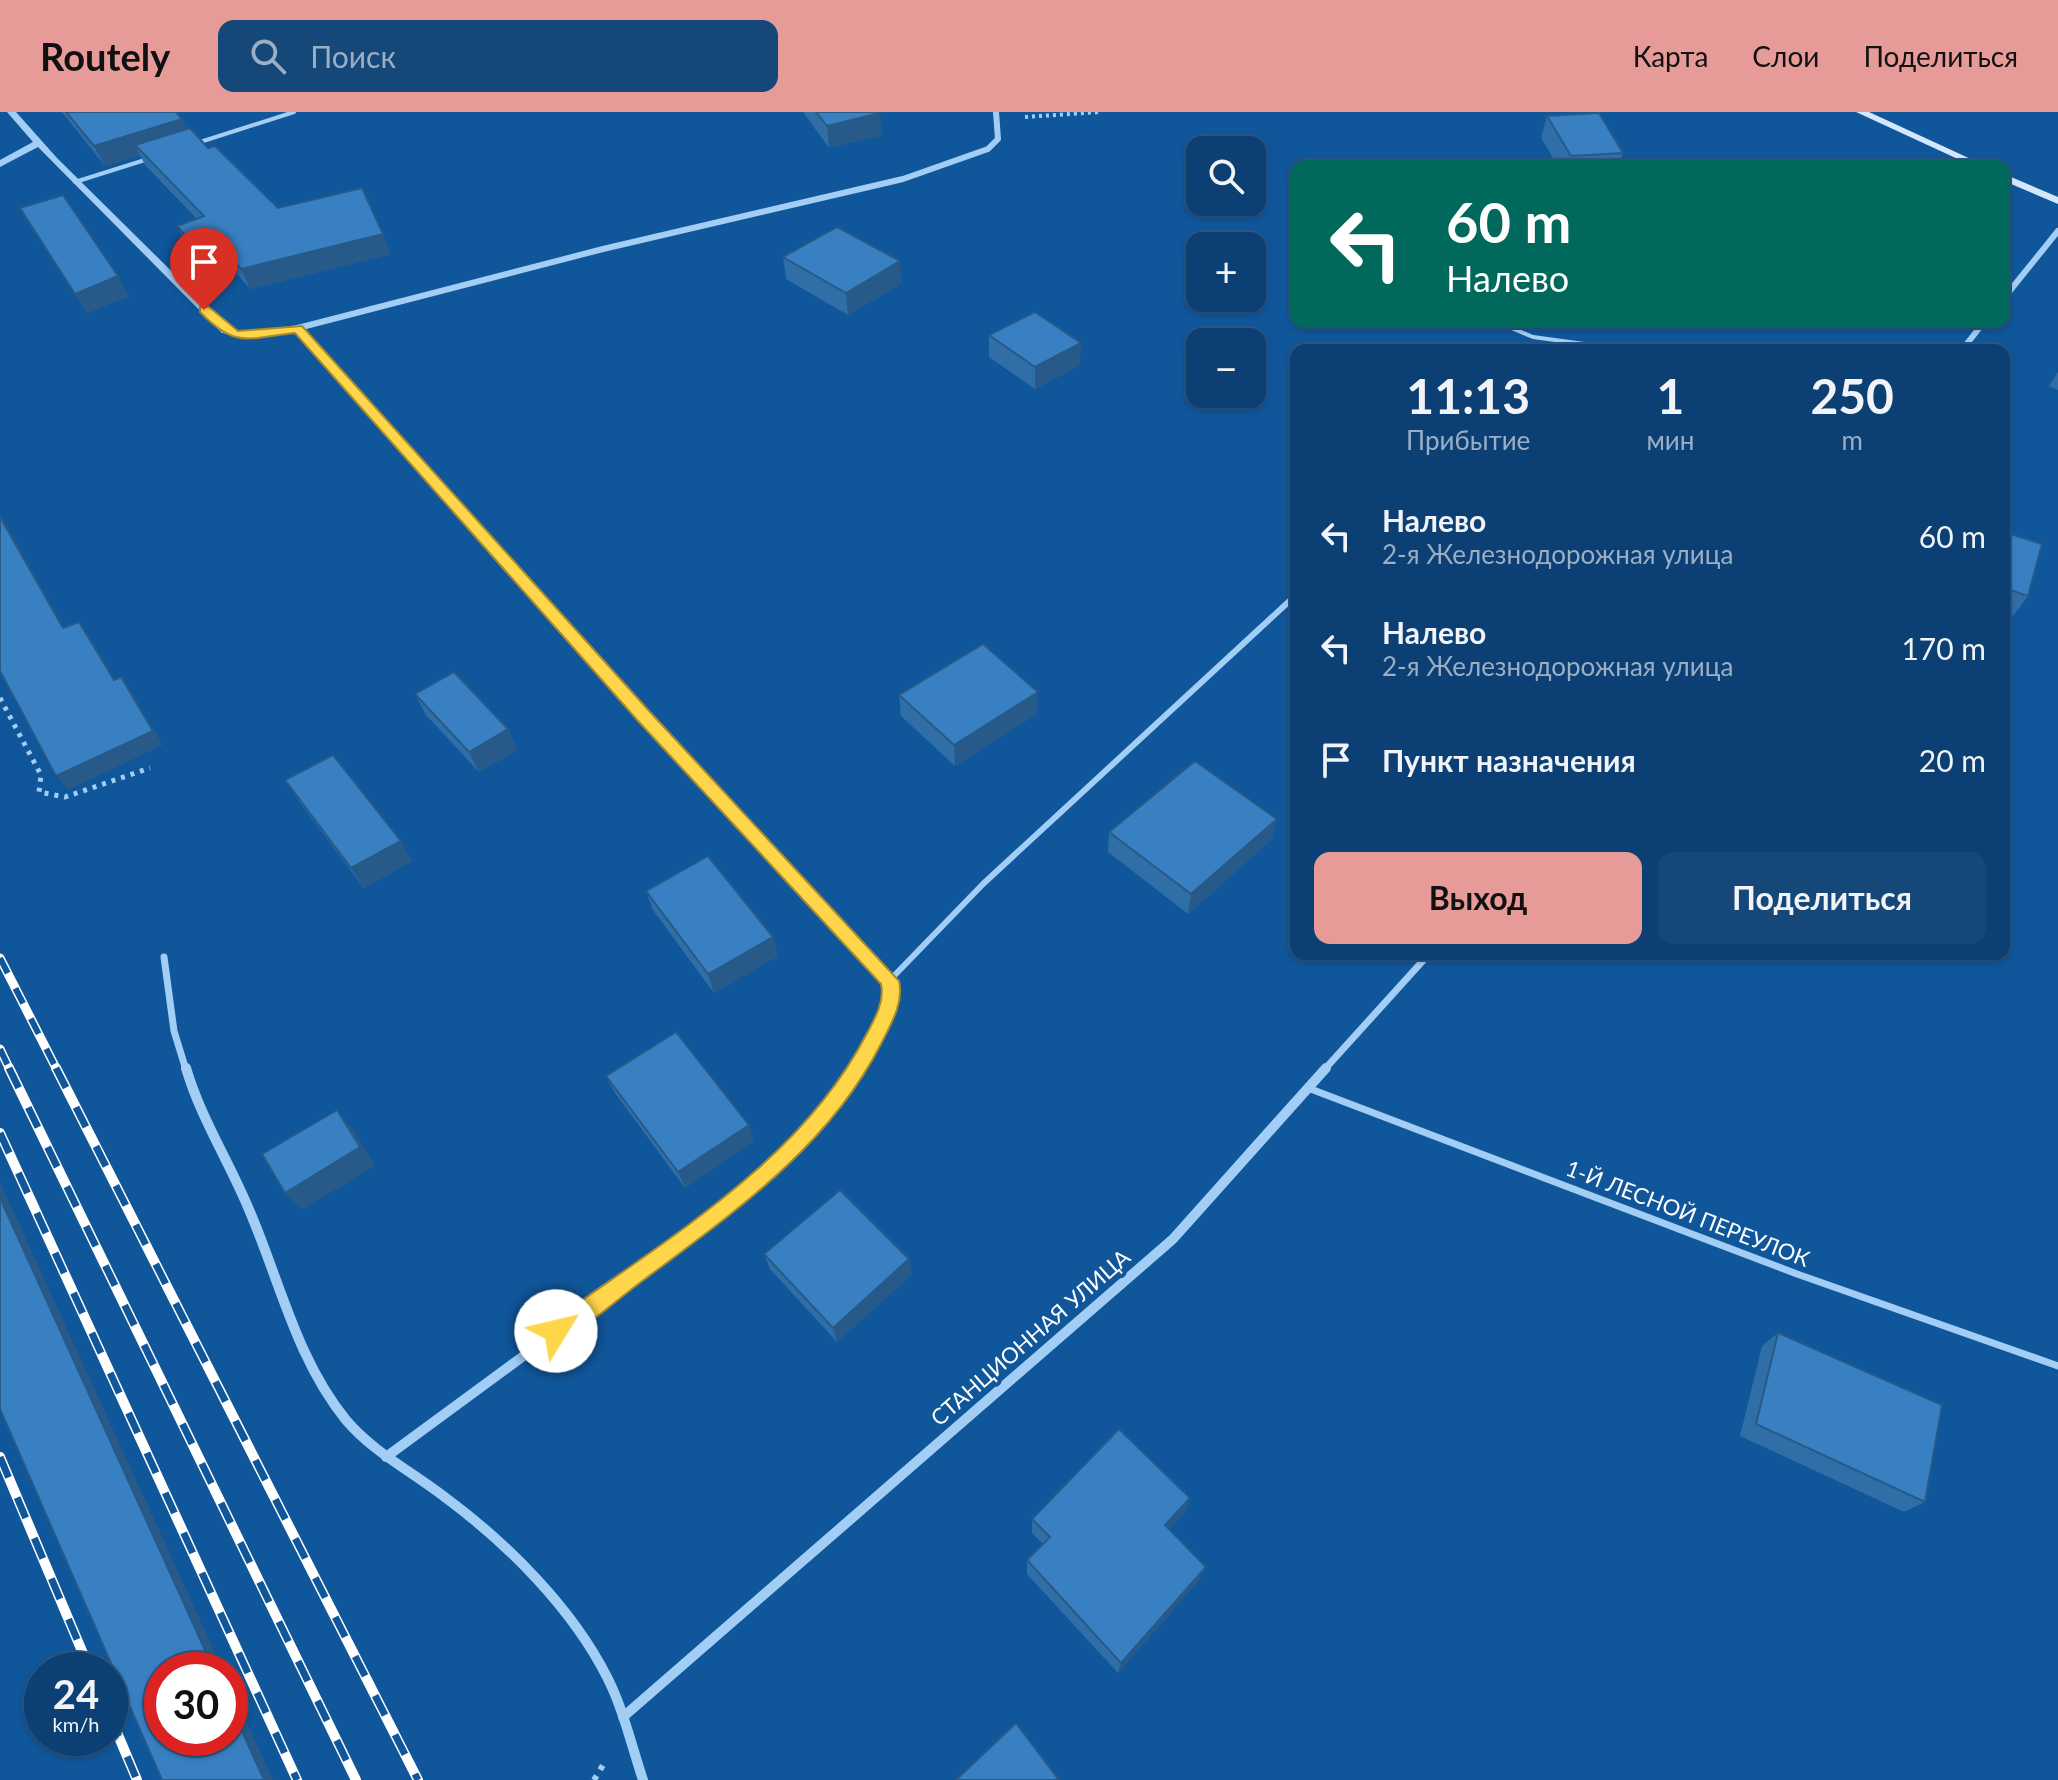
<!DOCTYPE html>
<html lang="ru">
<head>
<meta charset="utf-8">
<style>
	:root { --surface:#0c4074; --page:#154779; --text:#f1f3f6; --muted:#9aafc5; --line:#2c5986; --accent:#e69b98 }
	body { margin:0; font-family:Lato,sans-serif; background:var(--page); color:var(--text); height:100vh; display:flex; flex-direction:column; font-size:30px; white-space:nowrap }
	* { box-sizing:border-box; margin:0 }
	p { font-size:26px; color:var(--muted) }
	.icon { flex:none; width:44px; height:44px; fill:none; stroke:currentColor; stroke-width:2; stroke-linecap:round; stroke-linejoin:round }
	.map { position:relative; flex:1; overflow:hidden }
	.sheet { position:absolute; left:1290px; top:232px; width:720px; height:616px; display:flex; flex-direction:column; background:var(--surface); border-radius:16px; box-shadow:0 2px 6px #0004,0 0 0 2px var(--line) }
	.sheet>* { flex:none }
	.guide { position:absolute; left:1290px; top:48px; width:720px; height:168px; border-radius:16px; box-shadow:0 2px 6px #0004,0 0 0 2px var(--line); background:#00695c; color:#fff; overflow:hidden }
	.controls { position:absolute; left:1186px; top:24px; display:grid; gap:16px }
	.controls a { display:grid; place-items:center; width:80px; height:80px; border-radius:16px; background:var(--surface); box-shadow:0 2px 6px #0004,0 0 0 2px var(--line); font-size:40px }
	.speed { position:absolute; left:24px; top:1540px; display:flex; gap:16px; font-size:40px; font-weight:700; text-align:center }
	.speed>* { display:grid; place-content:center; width:104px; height:104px; border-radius:50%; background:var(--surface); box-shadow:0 2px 6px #0004,0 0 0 2px var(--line); line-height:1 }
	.speed small { font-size:20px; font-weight:400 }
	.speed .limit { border:12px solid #d22; background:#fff; color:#111 }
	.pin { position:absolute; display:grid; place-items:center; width:68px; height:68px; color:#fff; margin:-82px -34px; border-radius:50% 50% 50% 0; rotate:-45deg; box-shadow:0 0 8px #0007 }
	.pin .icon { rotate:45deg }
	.me { position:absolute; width:88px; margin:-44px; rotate:54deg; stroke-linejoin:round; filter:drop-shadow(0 0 6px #0008) }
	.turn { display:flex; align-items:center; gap:28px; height:168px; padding:0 24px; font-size:36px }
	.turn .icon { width:104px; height:104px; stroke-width:2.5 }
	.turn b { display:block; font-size:56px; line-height:68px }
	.eta { display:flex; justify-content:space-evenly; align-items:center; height:136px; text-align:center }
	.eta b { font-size:48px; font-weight:700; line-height:56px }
	.cta { display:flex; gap:16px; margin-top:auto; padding:16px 24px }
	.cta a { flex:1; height:92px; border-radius:16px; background:var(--accent); color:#111; font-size:32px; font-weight:700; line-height:92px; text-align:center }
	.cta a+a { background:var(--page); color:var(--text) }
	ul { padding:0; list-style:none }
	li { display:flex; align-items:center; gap:24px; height:112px; padding:0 24px }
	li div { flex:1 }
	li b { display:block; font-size:30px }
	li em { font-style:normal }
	header { display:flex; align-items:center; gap:48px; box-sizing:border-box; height:112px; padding:0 40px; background:var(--accent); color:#111 }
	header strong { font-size:38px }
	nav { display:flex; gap:44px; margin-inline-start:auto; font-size:28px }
	.search { width:560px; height:72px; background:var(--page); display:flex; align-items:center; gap:20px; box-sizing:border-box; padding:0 28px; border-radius:16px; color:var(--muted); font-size:30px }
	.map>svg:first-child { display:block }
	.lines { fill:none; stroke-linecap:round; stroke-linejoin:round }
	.path-far2 { stroke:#a2cef5; stroke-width:4; stroke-dasharray:3 4; stroke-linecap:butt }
	.path-far1 { stroke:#a2cef5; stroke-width:5; stroke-dasharray:4 6; stroke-linecap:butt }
	.path { stroke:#a2cef5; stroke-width:6; stroke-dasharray:5 7; stroke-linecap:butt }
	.service-far2 { stroke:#a2cef5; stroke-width:4 }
	.service-far1 { stroke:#a2cef5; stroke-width:6 }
	.service { stroke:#a2cef5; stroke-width:7 }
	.minor-far2 { stroke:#a2cef5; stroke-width:6 }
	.minor-far1 { stroke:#a2cef5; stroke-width:7 }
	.minor { stroke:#a2cef5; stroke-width:10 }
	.tertiary { fill:#a2cef5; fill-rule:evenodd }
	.secondary { fill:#d3e8fd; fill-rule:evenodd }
	.rail-far1-casing { stroke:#fff; stroke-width:9 }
	.rail-casing { stroke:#fff; stroke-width:10 }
	.rail-far1 { stroke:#10569a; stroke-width:6; stroke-dasharray:17; stroke-linecap:butt }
	.rail { stroke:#10569a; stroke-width:7; stroke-dasharray:22; stroke-linecap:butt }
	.wall { fill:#306ea7 }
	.shaded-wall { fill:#275a88 }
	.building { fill:#3880c2; stroke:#275a88; stroke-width:2 }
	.route { fill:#ffd54a; stroke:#a68a30; stroke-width:2 }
	.labels { text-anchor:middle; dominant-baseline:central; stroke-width:8; stroke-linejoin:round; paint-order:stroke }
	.street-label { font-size:22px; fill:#fff; stroke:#10569a }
</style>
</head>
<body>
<header>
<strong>Routely</strong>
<div class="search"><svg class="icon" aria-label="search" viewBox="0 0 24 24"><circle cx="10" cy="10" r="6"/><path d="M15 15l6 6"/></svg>Поиск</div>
<nav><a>Карта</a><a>Слои</a><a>Поделиться</a></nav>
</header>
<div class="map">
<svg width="2058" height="1668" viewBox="0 0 2058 1668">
	<rect width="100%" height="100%" fill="#10569a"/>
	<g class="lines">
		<polyline class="path-far2" points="1025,5 1100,0"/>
		<polyline class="path-far1" points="0,586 41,663 39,680 65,685 150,656"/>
		<polyline class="path" points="594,1668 603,1653"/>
		<g class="service-far2">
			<polyline points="197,31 294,0"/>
			<polyline points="75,70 148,47"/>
			<polyline points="1497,210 1533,225 1628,238"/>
		</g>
		<polyline class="service-far1" points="889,869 983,772 1296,483"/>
		<polyline class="service" points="1308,976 1797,1162 2058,1254"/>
		<g class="minor-far2">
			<polyline points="2004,186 2058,119"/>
			<polyline points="298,216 476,416"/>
			<polyline points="226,219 251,223 298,216 603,137 903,67 988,37 998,27 996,0"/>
			<polyline points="1962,238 1984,210"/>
		</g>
		<g class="minor-far1">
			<polyline points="474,414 645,606 889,869 892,883 857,958"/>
			<polyline points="164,845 174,919 186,958"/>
			<polyline points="1324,958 1429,842"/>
		</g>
		<g class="minor">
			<path d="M186,956C201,1007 230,1051 250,1100C280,1170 297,1248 346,1308C374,1341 413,1360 446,1386C508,1432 572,1496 607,1565C623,1596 632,1635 643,1668"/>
			<polyline points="386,1345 752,1076 825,1003 858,956"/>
			<polyline points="623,1605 1173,1127 1326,956"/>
		</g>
		<polygon class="tertiary" points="7,0 16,0 57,46 230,217 230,221 222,221 38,35 0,55 0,48 33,30"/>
		<g class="secondary">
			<polygon points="1856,0 1869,0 1986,54 1973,54"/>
			<polygon points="2004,62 2058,85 2058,92 2004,69"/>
		</g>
		<defs>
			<g id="rail-far1">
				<polyline points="0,846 57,958"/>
				<polyline points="0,937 10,958"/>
			</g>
			<g id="rail">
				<polyline points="9,956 356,1668"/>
				<polyline points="56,956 418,1668"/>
				<polyline points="0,1021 297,1668"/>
				<polyline points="0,1345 90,1558"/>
				<polyline points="110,1604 137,1668"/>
			</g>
		</defs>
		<use href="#rail-far1" class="rail-far1-casing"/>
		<use href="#rail" class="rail-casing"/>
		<use href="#rail-far1" class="rail-far1"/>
		<use href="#rail" class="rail"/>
	</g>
	<g class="wall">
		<polygon points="62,0 176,0 187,17 278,96 391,142 250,177 238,163 218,170 187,134 177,114 197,107 145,53 140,43 105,54"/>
		<polygon points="803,0 879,0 882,23 829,36"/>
		<polygon points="1547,4 1623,41 1619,54 1558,54 1541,26"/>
		<polygon points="20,96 129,184 87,201"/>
		<polygon points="783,145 902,171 848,203 786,167"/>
		<polygon points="989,223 1080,253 1035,277 989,245"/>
		<polygon points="2058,260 2058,278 2049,274"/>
		<polygon points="2004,420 2028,484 2012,505 2004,503"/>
		<polygon points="415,582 508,617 517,638 479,660 426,603"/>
		<polygon points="899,583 1038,601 955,654 901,604"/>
		<polygon points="285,668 412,749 364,776 298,688"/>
		<polygon points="1109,720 1272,727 1188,802 1108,740"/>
		<polygon points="646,779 778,844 714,881 653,798"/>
		<polygon points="606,964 754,1029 685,1076 615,981"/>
		<polygon points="764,1142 909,1147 912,1162 837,1230 770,1157"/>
		<polygon points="1778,1221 1925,1390 1904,1400 1740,1324 1762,1234"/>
		<polygon points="1190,1386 1184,1401 1169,1418 1199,1468 1118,1561 1027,1462 1027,1448 1043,1432 1032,1421 1032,1407"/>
	</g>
	<g class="shaded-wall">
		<polygon points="880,1 882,23 829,36 827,14"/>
		<polygon points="182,7 192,27 135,33 140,43 105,54 94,34"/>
		<polygon points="383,122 391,142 250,177 241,157"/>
		<polygon points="229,142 238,163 218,170 209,150"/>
		<polygon points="900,149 902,171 848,203 846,181"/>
		<polygon points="118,164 129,184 87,201 75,182"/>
		<polygon points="1081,231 1080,253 1035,277 1035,255"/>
		<polygon points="0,403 4,409 73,531 63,516 0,405"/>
		<polygon points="79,510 89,524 124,582 114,568"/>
		<polygon points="121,565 131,579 163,633 68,678 56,664"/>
		<polygon points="1038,580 1038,601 955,654 954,633"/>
		<polygon points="508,617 517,638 479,660 469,640"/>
		<polygon points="1277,707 1272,727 1188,802 1191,782"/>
		<polygon points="401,729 412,749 364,776 351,756"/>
		<polygon points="773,825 778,844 714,881 708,862"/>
		<polygon points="337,998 353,1017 375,1054 302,1098 285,1081"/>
		<polygon points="749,1013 754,1029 685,1076 678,1060"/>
		<polygon points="0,1070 223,1558 214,1558 0,1086"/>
		<polygon points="909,1147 912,1162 837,1230 833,1216"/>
		<polygon points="1190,1386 1184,1401 1160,1428 1165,1413"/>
		<polygon points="1206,1455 1199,1468 1118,1561 1121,1551"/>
		<polygon points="230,1573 273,1668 264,1668 230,1593"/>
	</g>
	<g class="building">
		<polygon points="66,0 176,0 182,7 94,34"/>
		<polygon points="816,0 879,0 880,1 827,14"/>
		<polygon points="1599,1 1623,41 1571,44 1547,4"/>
		<polygon points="190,16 208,36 215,34 278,96 362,76 383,122 241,157 229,142 209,150 177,114 204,104 135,33"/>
		<polygon points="63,83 118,164 75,182 20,96"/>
		<polygon points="837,115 900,149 846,181 783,145"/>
		<polygon points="1035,200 1081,231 1035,255 989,223"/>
		<polygon points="0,405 63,516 79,510 114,568 121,565 153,619 56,664 0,559"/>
		<polygon points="2004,420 2042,432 2028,484 2004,476"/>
		<polygon points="983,532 1038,580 954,633 899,583"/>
		<polygon points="454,560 508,617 469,640 415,582"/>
		<polygon points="333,643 401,729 351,756 285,668"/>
		<polygon points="1195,649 1277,707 1191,782 1109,720"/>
		<polygon points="708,744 773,825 708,862 646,779"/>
		<polygon points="676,920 749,1013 678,1060 606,964"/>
		<polygon points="337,998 360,1035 285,1081 262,1042"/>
		<polygon points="840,1078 909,1147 833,1216 764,1142"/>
		<polygon points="0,1086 214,1558 162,1558 162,1626 230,1626 230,1593 264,1668 162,1668 0,1297"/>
		<polygon points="1778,1221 1942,1293 1925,1390 1756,1312"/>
		<polygon points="1119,1317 1190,1386 1165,1413 1206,1455 1121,1551 1027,1448 1050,1425 1032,1407"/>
		<polygon points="1016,1611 1059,1668 956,1668"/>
	</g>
	<path class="route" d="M200,195H209L238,219L302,214L651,601L899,869C904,891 891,912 881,932C828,1036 733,1101 641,1170C615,1189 586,1217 556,1230L549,1227L546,1219L549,1212C662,1129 799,1052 866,923C874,908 885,890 881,872L639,610L295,221C247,226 236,237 200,200Z"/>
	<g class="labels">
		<g class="street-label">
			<text transform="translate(1688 1101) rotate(21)">1-Й ЛЕСНОЙ ПЕРЕУЛОК</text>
			<text transform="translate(1030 1225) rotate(-41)">СТАНЦИОННАЯ УЛИЦА</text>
		</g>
	</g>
</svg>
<div class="controls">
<a><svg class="icon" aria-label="search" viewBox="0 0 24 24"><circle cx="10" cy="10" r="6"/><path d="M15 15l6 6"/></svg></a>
<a>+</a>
<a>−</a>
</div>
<div class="speed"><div>24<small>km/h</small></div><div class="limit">30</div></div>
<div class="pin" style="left:204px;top:198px;background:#d93025"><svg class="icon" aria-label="arrive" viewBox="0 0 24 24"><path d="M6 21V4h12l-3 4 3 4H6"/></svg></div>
<svg class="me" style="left:556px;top:1219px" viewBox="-20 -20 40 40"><circle r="19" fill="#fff"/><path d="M0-13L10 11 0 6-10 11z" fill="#ffd54a"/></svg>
<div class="guide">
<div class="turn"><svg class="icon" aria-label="left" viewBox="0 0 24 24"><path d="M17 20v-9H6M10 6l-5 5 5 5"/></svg><div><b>60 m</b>Налево</div></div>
</div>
<section class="sheet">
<div class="eta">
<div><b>11:13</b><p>Прибытие</p></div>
<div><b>1</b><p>мин</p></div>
<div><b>250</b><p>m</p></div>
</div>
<ul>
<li><svg class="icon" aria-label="left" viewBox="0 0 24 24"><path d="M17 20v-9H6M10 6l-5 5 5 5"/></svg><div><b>Налево</b><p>2-я Железнодорожная улица</p></div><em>60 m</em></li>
<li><svg class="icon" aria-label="left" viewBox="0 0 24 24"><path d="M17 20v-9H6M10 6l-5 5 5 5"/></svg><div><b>Налево</b><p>2-я Железнодорожная улица</p></div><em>170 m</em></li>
<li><svg class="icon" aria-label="arrive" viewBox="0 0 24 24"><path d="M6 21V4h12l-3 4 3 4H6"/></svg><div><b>Пункт назначения</b></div><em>20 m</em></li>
</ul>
<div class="cta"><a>Выход</a><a>Поделиться</a></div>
</section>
</div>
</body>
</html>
